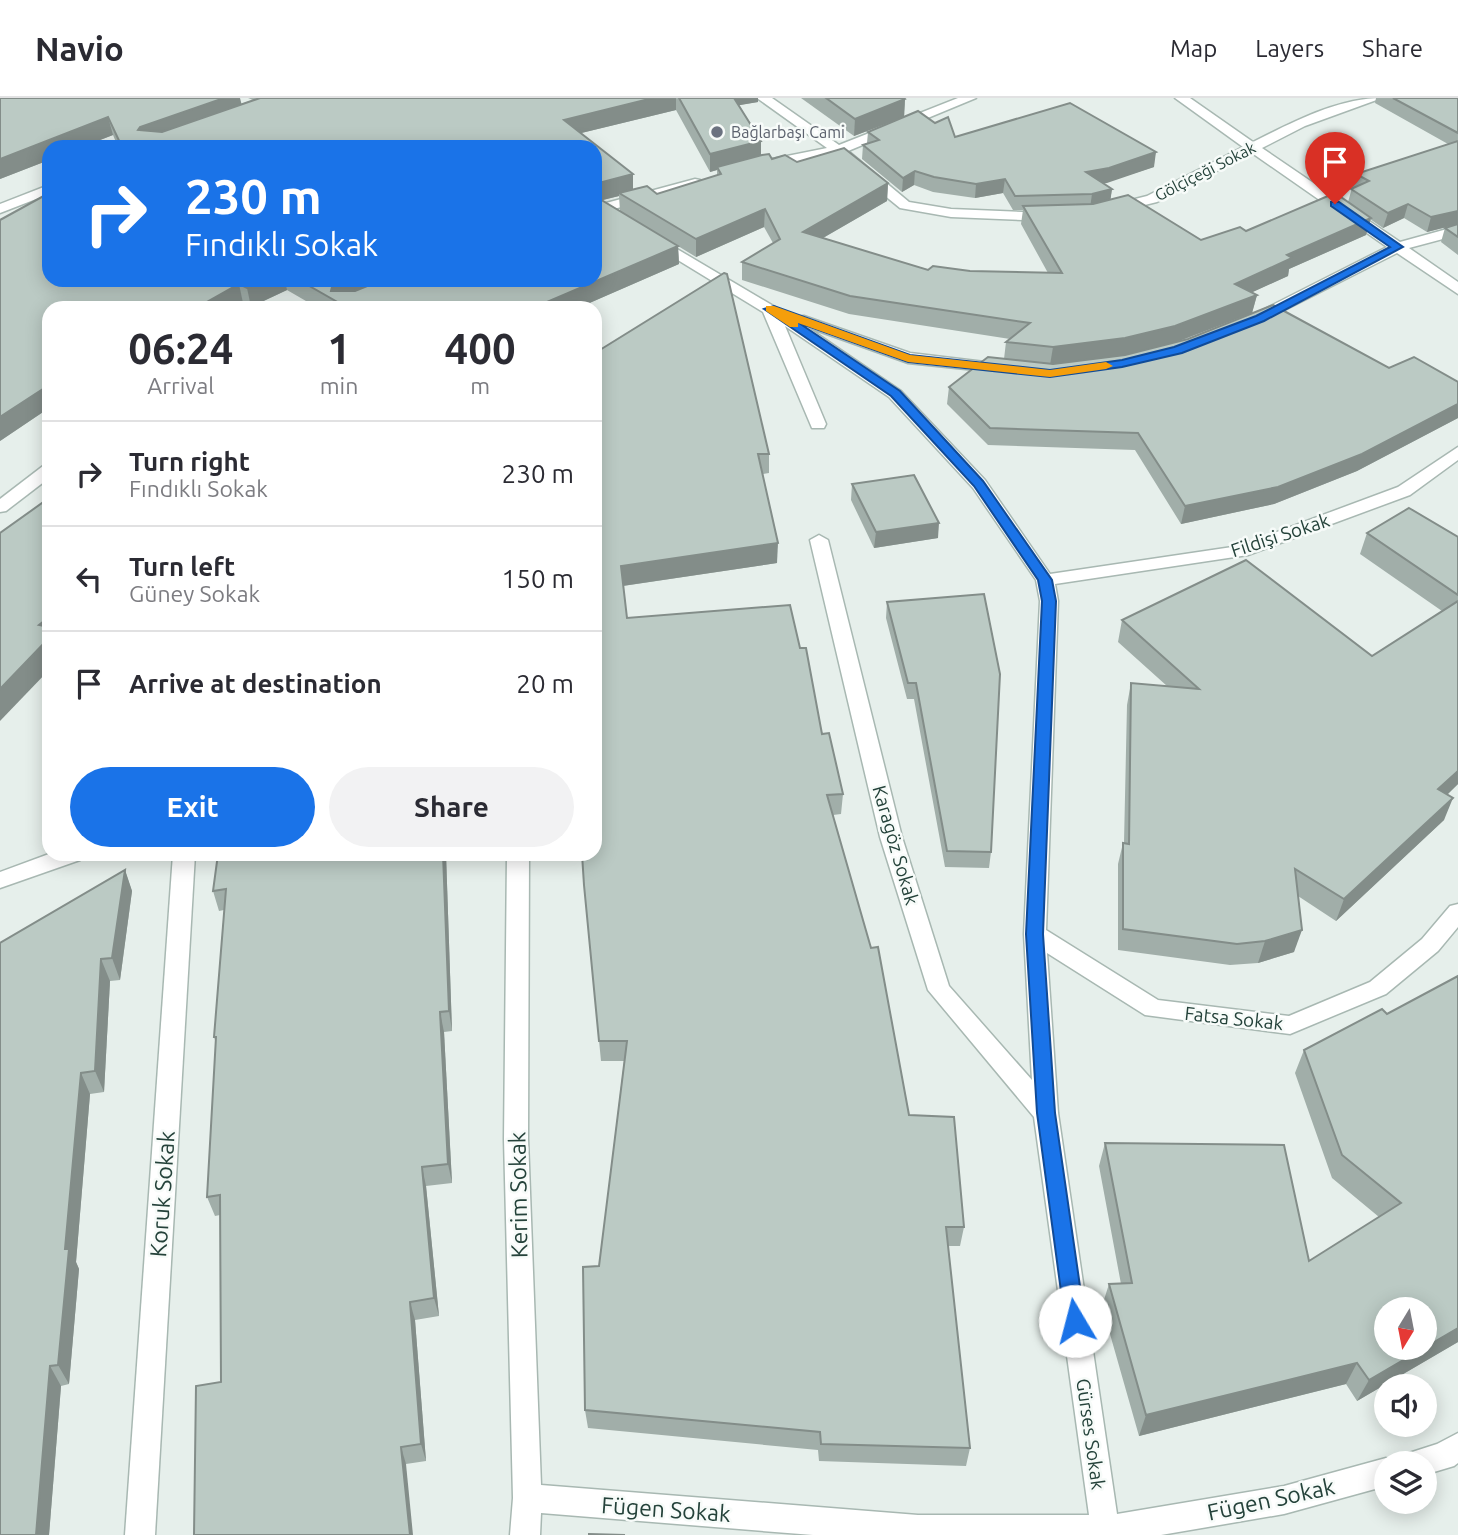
<!DOCTYPE html>
<html lang="en">
<head>
<meta charset="utf-8">
<style>
	:root { --surface:#fff; --page:#f2f2f3; --text:#2b2b33; --muted:#7c7c81; --line:#e1e1e2; --accent:#1a73e8 }
	body { margin:0; font-family:Ubuntu,sans-serif; background:var(--page); color:var(--text); height:100vh; display:flex; flex-direction:column; font-size:26px; white-space:nowrap }
	* { box-sizing:border-box; margin:0 }
	p { font-size:23px; color:var(--muted) }
	.icon { flex:none; width:38px; height:38px; fill:none; stroke:currentColor; stroke-width:2; stroke-linecap:round; stroke-linejoin:round }
	.map { position:relative; flex:1; overflow:hidden }
	.side { position:absolute; left:42px; top:203px; width:560px; height:560px; display:flex; flex-direction:column; background:var(--surface); border-radius:21px; box-shadow:0 4px 18px #0003 }
	.side>* { flex:none }
	.guide { position:absolute; left:42px; top:42px; width:560px; height:147px; border-radius:21px; box-shadow:0 4px 18px #0003; background:#1a73e8; color:#fff; overflow:hidden }
	.needle { width:46px; rotate:190deg }
	.controls { position:absolute; left:1374px; top:1199px; display:grid; gap:14px }
	.controls a { display:grid; place-items:center; width:63px; height:63px; border-radius:50%; background:var(--surface); box-shadow:0 4px 18px #0003; font-size:35px }
	.pin { position:absolute; display:grid; place-items:center; width:60px; height:60px; color:#fff; margin:-72px -30px; border-radius:50% 50% 50% 0; rotate:-45deg; box-shadow:0 0 7px #0007 }
	.pin .icon { rotate:45deg }
	.me { position:absolute; width:77px; margin:-38px; rotate:352deg; stroke-linejoin:round; filter:drop-shadow(0 0 5px #0008) }
	.turn { display:flex; align-items:center; gap:24px; height:147px; padding:0 28px; font-size:32px }
	.turn .icon { width:91px; height:91px; stroke-width:2.5 }
	.turn b { display:block; font-size:49px; line-height:60px }
	.eta { display:flex; justify-content:space-evenly; align-items:center; height:119px; text-align:center }
	.eta b { font-size:42px; font-weight:700; line-height:49px }
	.button { display:flex; gap:14px; margin-top:auto; padding:14px 28px }
	.button a { flex:1; height:80px; border-radius:42px; background:var(--accent); color:#fff; font-size:28px; font-weight:700; line-height:80px; text-align:center }
	.button a+a { background:var(--page); color:var(--text) }
	ul { padding:0; list-style:none }
	li { display:flex; align-items:center; gap:21px; height:105px; padding:0 28px; border-top:2px solid var(--line) }
	li div { flex:1 }
	li b { display:block; font-size:26px }
	li em { font-style:normal }
	header { display:flex; align-items:center; gap:42px; box-sizing:border-box; height:98px; padding:0 35px; background:var(--surface); border-bottom:2px solid var(--line) }
	header strong { font-size:33px }
	nav { display:flex; gap:38px; margin-inline-start:auto; font-size:24px }
	.map>svg:first-child { display:block }
	.lines { fill:none; stroke-linecap:round; stroke-linejoin:round }
	.minor-casing { stroke:#a8b8b2; stroke-width:3 }
	.minor { fill:#fff; fill-rule:evenodd }
	.wall { fill:#a1aea9; fill-rule:evenodd }
	.shaded-wall { fill:#838d89 }
	.building { fill:#bbcac4; stroke:#838d89; stroke-width:2; fill-rule:evenodd }
	.route { fill:#1a73e8; stroke:#114b97; stroke-width:2 }
	.slow { fill:#f59e0b }
	.worship-dot { fill:#6b7280; stroke:#f7fbf9; stroke-width:2.5 }
	.labels { text-anchor:middle; dominant-baseline:central; stroke-width:5; stroke-linejoin:round; paint-order:stroke }
	.far-worship-label { font-size:16px; fill:#5b616d; stroke:#f7fbf9; text-anchor:start }
	.far-street-label { font-size:16px; fill:#24423a; stroke:#f7fbf9 }
	.street-label { font-size:19px; fill:#24423a; stroke:#f7fbf9 }
	.near-street-label { font-size:23px; fill:#24423a; stroke:#f7fbf9 }
</style>
</head>
<body>
<header>
<strong>Navio</strong>
<nav><a>Map</a><a>Layers</a><a>Share</a></nav>
</header>
<div class="map">
<svg width="1458" height="1437" viewBox="0 0 1458 1437">
	<rect width="100%" height="100%" fill="#e6efeb"/>
	<g class="lines">
		<defs>
			<g id="minor">
				<polygon points="757,0 772,0 839,47 958,0 976,0 848,53 909,104 951,111 1049,115 1056,119 1049,123 951,119 900,110 835,57 762,69 762,63 827,50"/>
				<path d="M1175,0H1190L1253,44C1293,24 1338,0 1382,0L1305,28L1262,50L1400,144L1458,128V137L1409,150L1458,184V196L1397,155L1257,226H1247L1244,223L1247,220L1387,149L1252,55L1157,104L1112,115L1107,114V108L1147,98L1243,49Z"/>
				<polygon points="695,81 700,82 700,88 595,116 595,108"/>
				<polygon points="49,87 49,96 0,115 0,106"/>
				<polygon points="655,138 792,219 804,218 910,255 1010,267 1012,270 1004,275 908,265 807,229 901,293 985,382 1050,476 1239,448 1398,389 1458,349 1458,362 1410,397 1248,457 1055,486 1058,503 1046,832 1158,902 1289,918 1370,884 1422,841 1450,808 1458,806 1458,829 1438,853 1386,896 1290,936 1145,917 1047,855 1058,1015 1117,1416 1284,1388 1386,1360 1396,1365 1386,1365 1386,1388 1284,1416 1161,1437 813,1437 541,1415 540,1437 510,1437 513,1400 504,1041 507,756 529,756 528,1041 541,1387 918,1417 1089,1417 1034,1019 928,892 880,739 810,442 819,437 828,442 902,739 949,888 1032,982 1024,836 1040,503 1036,482 973,390 889,299 785,228 826,326 824,330 812,330 763,214 650,145 648,142"/>
				<polygon points="49,367 49,380 6,413 0,414 0,401 43,368"/>
				<polygon points="49,756 83,756 80,762 0,790 0,774"/>
				<polygon points="173,756 195,756 155,1437 125,1437"/>
				<polygon points="1458,1335 1458,1365 1454,1368 1424,1377 1424,1365 1405,1365 1409,1355 1437,1346"/>
			</g>
		</defs>
		<use href="#minor" class="minor-casing"/>
		<use href="#minor" class="minor"/>
	</g>
	<g class="wall">
		<path d="M0,0L241,6L253,2L248,0H758V4L739,7L761,43V57L772,61L797,64L888,85L887,103L823,140L928,172L1048,175L1021,126L1023,112H1013L1003,95L975,100L933,94L914,87L902,94L862,61L863,47L867,45L868,34L955,39L1154,69L1103,85L1112,91L1110,102L1201,142L1246,133L1348,104L1356,76L1448,46L1375,5L1376,0H1458V157L1441,144L1445,130L1451,128L1427,134L1404,120L1383,130L1370,121L1366,137L1289,171L1288,178L1252,194L1257,197L1252,215L1182,242L1389,270L1458,284V320L1357,373L1274,406L1181,426L1135,352L988,347L947,306L949,289L1004,261L1006,244L1010,241L849,216L742,182V164L773,145L764,129L696,159L678,148L679,166L578,210H318L287,192L251,209L243,205L49,210V310L0,343L49,182H595V49H118L113,37L82,49H49V62L0,81ZM676,12L710,74L717,72V77L657,96L633,91V76L581,35ZM619,98L620,113L602,102Z"/>
		<polygon points="801,0 904,0 905,1 904,19 854,38"/>
		<polygon points="595,255 769,356 769,375 763,376 777,465 623,488 627,520 800,550 822,636 843,696 841,716 833,717 909,1017 964,1129 960,1148 948,1148 970,1350 966,1368 819,1363 818,1352 588,1330 585,1312 599,1168 624,963 601,963 584,787"/>
		<polygon points="852,386 938,440 874,450 851,402"/>
		<polygon points="1367,435 1458,439 1458,686 1447,697 1444,722 1336,823 1298,798 1294,854 1258,865 1230,867 1118,852 1118,766 1123,745 1124,745 1127,607 1131,585 1167,588 1118,544 1122,522 1372,558 1442,513 1360,456"/>
		<polygon points="887,504 991,754 989,770 945,769 914,601 907,601 886,520"/>
		<polygon points="218,756 446,756 452,933 444,934 452,1085 426,1088 439,1218 415,1222 426,1363 406,1366 221,1284 220,1117 215,1118 207,1099 216,945 214,939 224,812 219,813 213,793"/>
		<polygon points="125,772 132,793 120,882 110,883 104,994 90,996 76,1164 79,1171 69,1286 61,1288 49,1437 0,845"/>
		<polygon points="1458,878 1458,1244 1357,1303 1346,1286 1139,1338 1102,1208 1109,1186 1121,1186 1099,1068 1105,1045 1309,1163 1379,1119 1332,1080 1295,975 1304,952 1387,916"/>
	</g>
	<g class="shaded-wall">
		<polygon points="223,0 240,0 243,12 144,47 138,32 140,29"/>
		<polygon points="653,0 676,0 676,12 565,39 564,22"/>
		<polygon points="729,0 758,0 758,4 729,9"/>
		<polygon points="905,1 904,19 854,38 855,21"/>
		<polygon points="108,19 113,37 82,49 49,49 49,62 0,81 0,61"/>
		<polygon points="761,43 761,61 717,69 717,72 710,74 710,56"/>
		<polygon points="1156,54 1154,69 1107,85 1083,89 1086,74"/>
		<polygon points="915,73 914,87 902,94 903,80"/>
		<polygon points="633,76 633,94 619,95 619,98 595,104 595,86"/>
		<polygon points="1005,81 1003,95 975,100 976,86"/>
		<polygon points="888,85 887,103 802,152 803,134"/>
		<polygon points="1112,91 1110,105 1090,110 1092,96"/>
		<polygon points="1408,106 1404,120 1383,130 1388,115"/>
		<polygon points="765,111 764,129 696,159 696,141"/>
		<polygon points="1458,113 1458,126 1427,134 1431,119"/>
		<polygon points="1371,120 1366,137 1289,171 1288,178 1231,204 1235,186 1287,157"/>
		<polygon points="678,148 679,166 578,210 533,210"/>
		<polygon points="264,182 285,182 287,192 251,209 247,190"/>
		<polygon points="348,182 394,182 340,205 331,193 332,189"/>
		<polygon points="239,186 243,205 234,210 196,210"/>
		<polygon points="1257,197 1252,215 1171,246 1122,258 1050,267 1053,249"/>
		<polygon points="49,287 49,310 0,343 0,319"/>
		<polygon points="1458,306 1458,320 1357,373 1274,406 1181,426 1185,408"/>
		<polygon points="939,425 938,440 874,450 876,434"/>
		<polygon points="778,445 777,465 622,488 621,468"/>
		<polygon points="49,519 49,572 0,623 0,591 39,527"/>
		<polygon points="1458,673 1458,686 1430,713 1438,691"/>
		<polygon points="1453,700 1444,722 1336,823 1344,801"/>
		<polygon points="443,756 446,756 452,933 449,913"/>
		<polygon points="125,772 132,793 120,882 112,860"/>
		<polygon points="1302,832 1294,854 1258,865 1265,843"/>
		<polygon points="101,861 110,883 104,994 95,973"/>
		<polygon points="440,914 444,934 452,1085 448,1066"/>
		<polygon points="81,975 90,996 76,1164 79,1171 69,1286 58,1267 65,1151"/>
		<polygon points="422,1069 426,1088 439,1218 434,1200"/>
		<polygon points="410,1204 415,1222 426,1363 421,1346"/>
		<polygon points="1458,1230 1458,1244 1357,1303 1369,1282"/>
		<polygon points="1357,1265 1346,1286 1139,1338 1146,1317"/>
		<polygon points="50,1268 61,1288 49,1437 36,1437"/>
		<polygon points="401,1349 406,1366 413,1437 410,1437"/>
	</g>
	<g class="building">
		<polygon points="0,0 224,0 140,29 138,32 162,34 260,0 653,0 564,22 633,76 595,86 595,49 122,49 108,19 0,61"/>
		<polygon points="679,0 734,0 761,43 710,56"/>
		<polygon points="826,0 904,0 905,1 855,21"/>
		<polygon points="1393,0 1458,0 1458,35"/>
		<polygon points="1070,5 1156,54 1109,70 1086,74 1112,91 1092,96 1015,98 1005,81 976,86 934,79 915,73 903,80 863,47 879,42 868,34 918,13 935,25 948,19 955,39"/>
		<polygon points="1458,43 1458,113 1431,119 1408,106 1388,115 1351,91 1369,83 1356,76"/>
		<polygon points="844,50 888,85 803,134 928,172 933,168 970,173 1062,175 1023,108 1093,106 1128,97 1201,142 1240,129 1246,133 1335,95 1371,120 1287,157 1292,160 1235,186 1257,197 1175,228 1125,240 1053,249 1006,244 1030,225 850,198 742,164 780,141 765,111 696,141 619,95 647,88 657,96 721,76 717,69 762,57 769,56 772,61 785,57 797,64"/>
		<polygon points="49,95 49,182 264,182 247,190 239,186 196,210 49,210 49,287 0,319 0,122"/>
		<polygon points="595,100 598,100 678,148 533,210 348,210 299,182 348,182 332,189 331,193 355,193 382,182 595,182"/>
		<polygon points="1458,126 1458,139 1445,130"/>
		<polygon points="724,175 727,176 769,356 758,356 778,445 621,468 627,520 790,507 800,550 806,550 822,636 829,635 843,696 827,697 871,850 878,849 909,1017 954,1019 964,1129 946,1129 970,1350 821,1346 820,1334 585,1312 583,1169 599,1168 627,943 599,943 584,787 582,756 595,756 595,255"/>
		<polygon points="1273,207 1389,270 1414,259 1458,284 1458,306 1362,356 1278,389 1185,408 1138,335 990,330 949,289 988,259 1053,266 1125,257 1188,241"/>
		<polygon points="914,377 939,425 876,434 852,386"/>
		<polygon points="49,400 49,519 39,527 49,529 49,540 0,591 0,435"/>
		<polygon points="1409,410 1458,439 1458,497 1367,435"/>
		<polygon points="1246,462 1372,558 1458,503 1458,673 1438,691 1453,700 1344,801 1295,771 1302,832 1265,843 1237,846 1123,831 1123,745 1129,746 1131,585 1199,591 1122,522"/>
		<polygon points="984,496 1000,576 991,754 947,753 916,585 908,585 887,504"/>
		<polygon points="218,756 443,756 449,913 440,914 448,1066 422,1069 434,1200 410,1204 421,1346 401,1349 410,1437 194,1437 196,1288 221,1284 220,1097 207,1099 216,939 214,939 226,791 213,793"/>
		<polygon points="125,772 112,860 101,861 95,973 81,975 65,1151 69,1151 58,1267 50,1268 36,1437 0,1437 0,845"/>
		<path d="M1458,878V1230L1369,1282L1357,1265L1146,1317L1109,1186L1132,1185L1105,1045L1284,1047L1309,1163L1401,1105L1342,1057L1304,952L1382,911L1387,916ZM1386,1211H1424V1250H1386Z"/>
		<polygon points="589,1436 625,1437 589,1437"/>
	</g>
	<polygon class="route" points="1331,104 1339,104 1403,149 1264,223 1182,255 1122,269 1050,279 908,264 799,225 900,293 983,383 1052,482 1056,503 1043,836 1055,1015 1085,1223 1082,1229 1075,1232 1068,1229 1065,1223 1037,1015 1026,836 1042,503 1038,482 974,388 891,298 764,211 774,208 910,257 1050,272 1122,262 1174,249 1256,218 1390,149 1331,108"/>
	<polygon class="slow" points="766,208 774,208 910,257 1050,272 1106,264 1113,268 1106,271 1050,279 908,264 798,225 798,229 790,229 766,213"/>
	<circle class="worship-dot" cx="717" cy="34" r="7"/>
	<g class="labels">
		<g class="far-worship-label">
			<text x="731" y="34">Bağlarbaşı Cami</text>
		</g>
		<g class="far-street-label">
			<text transform="translate(1205 73) rotate(-27)">Gölçiçeği Sokak</text>
		</g>
		<g class="street-label">
			<text transform="translate(1280 437) rotate(-18)">Fildişi Sokak</text>
			<text transform="translate(896 747) rotate(74)">Karagöz Sokak</text>
			<text transform="translate(1234 920) rotate(6)">Fatsa Sokak</text>
			<text transform="translate(1091 1336) rotate(82)">Gürses Sokak</text>
		</g>
		<g class="near-street-label">
			<text transform="translate(162 1096) rotate(-86)">Koruk Sokak</text>
			<text transform="translate(518 1097) rotate(-91)">Kerim Sokak</text>
			<text transform="translate(1271 1401) rotate(-12)">Fügen Sokak</text>
			<text transform="translate(666 1411) rotate(4)">Fügen Sokak</text>
		</g>
	</g>
</svg>
<div class="controls">
<a><svg class="needle" viewBox="-14 -14 28 28"><path d="M0-13l5 13h-10z" fill="#e53935"/><path d="M0 13l5-13h-10z" fill="#7c7c81"/></svg></a>
<a><svg class="icon" aria-label="sound" viewBox="0 0 24 24"><path d="M4 9h4l5-4v14l-5-4H4zM17 9q2 3 0 6"/></svg></a>
<a><svg class="icon" aria-label="layers" viewBox="0 0 24 24"><path d="M12 4l9 5-9 5-9-5zM3 14l9 5 9-5"/></svg></a>
</div>
<div class="pin" style="left:1335px;top:106px;background:#d93025"><svg class="icon" aria-label="arrive" viewBox="0 0 24 24"><path d="M6 21V4h12l-3 4 3 4H6"/></svg></div>
<svg class="me" style="left:1075px;top:1223px" viewBox="-20 -20 40 40"><circle r="19" fill="#fff"/><path d="M0-13L10 11 0 6-10 11z" fill="#1a73e8"/></svg>
<div class="guide">
<div class="turn"><svg class="icon" aria-label="right" viewBox="0 0 24 24"><path d="M7 20v-9h11M14 6l5 5-5 5"/></svg><div><b>230 m</b>Fındıklı Sokak</div></div>
</div>
<section class="side">
<div class="eta">
<div><b>06:24</b><p>Arrival</p></div>
<div><b>1</b><p>min</p></div>
<div><b>400</b><p>m</p></div>
</div>
<ul>
<li><svg class="icon" aria-label="right" viewBox="0 0 24 24"><path d="M7 20v-9h11M14 6l5 5-5 5"/></svg><div><b>Turn right</b><p>Fındıklı Sokak</p></div><em>230 m</em></li>
<li><svg class="icon" aria-label="left" viewBox="0 0 24 24"><path d="M17 20v-9H6M10 6l-5 5 5 5"/></svg><div><b>Turn left</b><p>Güney Sokak</p></div><em>150 m</em></li>
<li><svg class="icon" aria-label="arrive" viewBox="0 0 24 24"><path d="M6 21V4h12l-3 4 3 4H6"/></svg><div><b>Arrive at destination</b></div><em>20 m</em></li>
</ul>
<div class="button"><a>Exit</a><a>Share</a></div>
</section>
</div>
</body>
</html>
